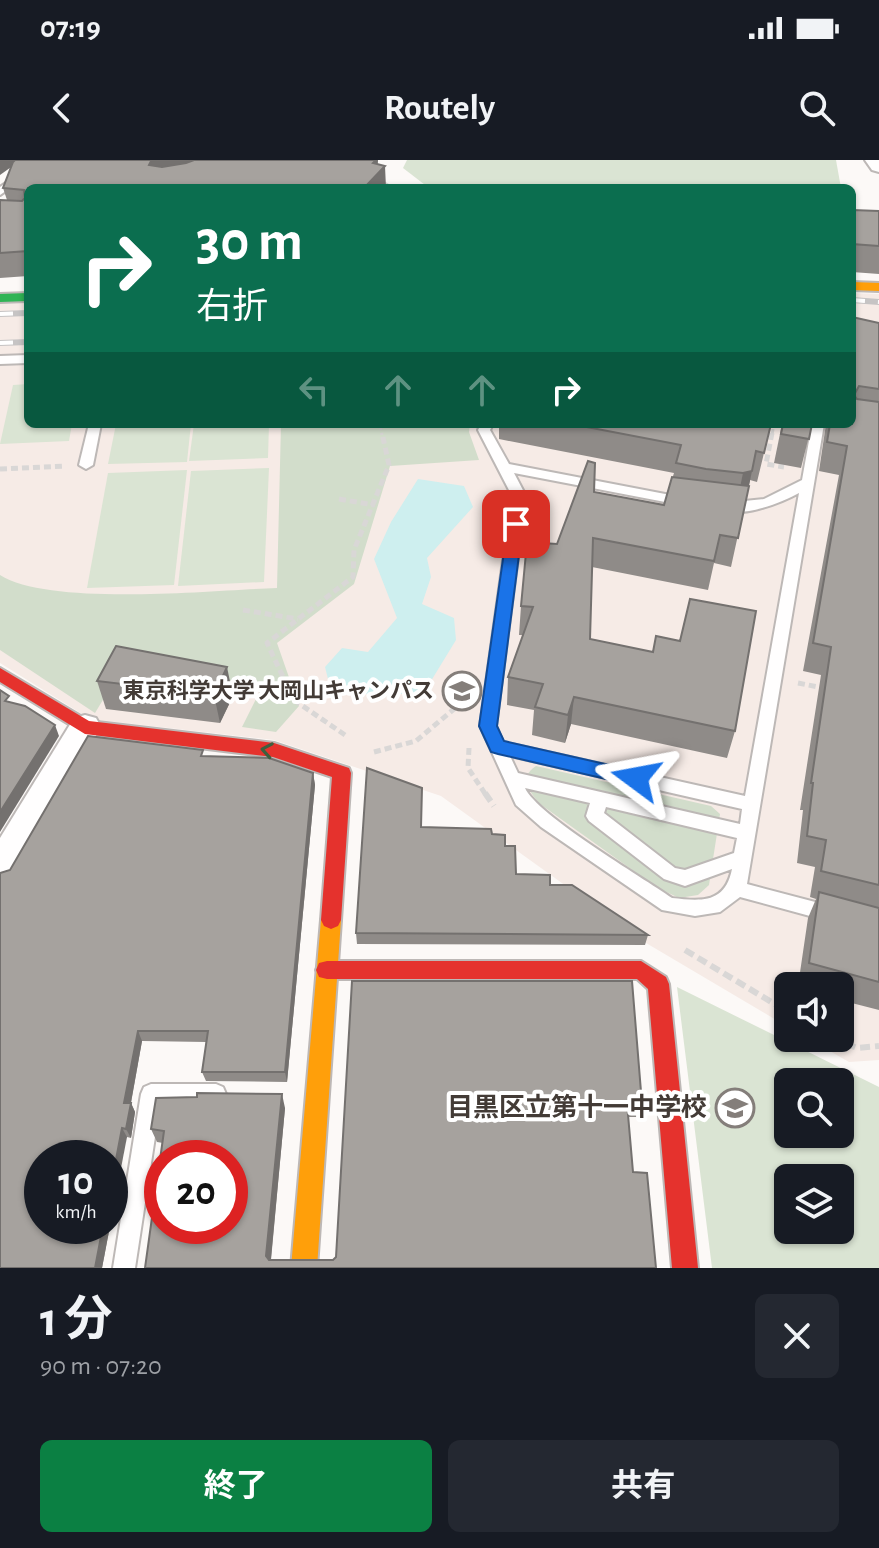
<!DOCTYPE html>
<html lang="ja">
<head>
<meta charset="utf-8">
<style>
	:root { --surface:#171b24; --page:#242831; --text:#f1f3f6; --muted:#9ea1a6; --accent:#0b8043 }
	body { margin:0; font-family:"Alegreya Sans","Noto Sans JP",sans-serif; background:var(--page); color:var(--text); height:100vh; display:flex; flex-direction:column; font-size:30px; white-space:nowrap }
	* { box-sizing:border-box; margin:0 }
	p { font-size:26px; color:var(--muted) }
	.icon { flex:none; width:44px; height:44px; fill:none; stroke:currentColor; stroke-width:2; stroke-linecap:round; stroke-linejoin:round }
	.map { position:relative; height:1108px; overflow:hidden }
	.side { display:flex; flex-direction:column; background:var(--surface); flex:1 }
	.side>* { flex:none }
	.hud { position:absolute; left:24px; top:24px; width:832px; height:244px; border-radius:12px; box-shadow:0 2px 6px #0004; background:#0b6e4f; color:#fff; overflow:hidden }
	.controls { position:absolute; left:774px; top:812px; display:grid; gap:16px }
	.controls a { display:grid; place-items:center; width:80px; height:80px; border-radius:12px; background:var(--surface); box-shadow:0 2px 6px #0004; font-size:40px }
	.speed { position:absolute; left:24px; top:980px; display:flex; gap:16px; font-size:40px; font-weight:700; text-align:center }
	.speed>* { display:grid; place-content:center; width:104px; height:104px; border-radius:50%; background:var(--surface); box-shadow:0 2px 6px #0004; line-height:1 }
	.speed small { font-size:20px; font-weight:400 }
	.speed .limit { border:12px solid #d22; background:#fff; color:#111 }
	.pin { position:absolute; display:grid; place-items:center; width:68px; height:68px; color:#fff; margin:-34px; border-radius:16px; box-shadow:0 4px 12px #0006 }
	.me { position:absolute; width:88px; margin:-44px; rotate:283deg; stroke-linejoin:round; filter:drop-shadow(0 0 6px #0008) }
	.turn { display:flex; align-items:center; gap:28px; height:168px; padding:0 40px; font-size:36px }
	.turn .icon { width:104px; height:104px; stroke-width:2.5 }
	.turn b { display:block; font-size:56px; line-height:68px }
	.lanes { display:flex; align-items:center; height:76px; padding:0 40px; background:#0003; justify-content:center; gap:40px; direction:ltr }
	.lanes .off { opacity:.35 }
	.round { display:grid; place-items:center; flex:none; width:84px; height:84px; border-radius:12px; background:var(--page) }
	.head { display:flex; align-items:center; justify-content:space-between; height:136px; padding:0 40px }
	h1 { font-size:48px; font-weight:700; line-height:60px }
	.primary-button { display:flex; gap:16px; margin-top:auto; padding:16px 40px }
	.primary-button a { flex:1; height:92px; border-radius:12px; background:var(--accent); color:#fff; font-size:32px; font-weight:700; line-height:92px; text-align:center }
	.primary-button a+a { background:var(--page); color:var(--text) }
	.status { display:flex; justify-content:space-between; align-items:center; height:56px; padding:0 40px; background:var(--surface); direction:ltr }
	.status svg { height:22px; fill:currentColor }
	header { display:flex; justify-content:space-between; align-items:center; height:104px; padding:0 40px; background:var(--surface); font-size:36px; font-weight:700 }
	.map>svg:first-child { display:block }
	.built { fill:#f6ebe6 }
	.green { fill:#dae4d3; fill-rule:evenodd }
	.forest { fill:#d2ddcb }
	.water { fill:#ceefef }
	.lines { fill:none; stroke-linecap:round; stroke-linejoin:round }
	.lane-casing { stroke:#bdb8b6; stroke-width:4 }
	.street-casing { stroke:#bdb8b6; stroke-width:4 }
	.fast-casing { stroke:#bdb8b6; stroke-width:4 }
	.slow-casing { stroke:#bdb8b6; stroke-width:4 }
	.jam-casing { stroke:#bdb8b6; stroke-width:4 }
	.path-far2 { stroke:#d9d7d6; stroke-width:3; stroke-dasharray:6 3; stroke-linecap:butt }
	.path-far1 { stroke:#d9d7d6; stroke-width:5; stroke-dasharray:7 4; stroke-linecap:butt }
	.path { stroke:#d9d7d6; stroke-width:6; stroke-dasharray:10 5; stroke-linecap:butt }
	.lane { fill:#fffefe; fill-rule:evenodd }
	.street { fill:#fffefe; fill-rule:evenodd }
	.fast { fill:#30b455; fill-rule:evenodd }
	.slow { fill:#ff9f0a; fill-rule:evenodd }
	.jam { fill:#e5322d; fill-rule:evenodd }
	.rail-casing { stroke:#c6c4c4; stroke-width:6 }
	.rail { stroke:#fff; stroke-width:4; stroke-dasharray:13; stroke-linecap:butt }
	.wall { fill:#8f8b88 }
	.shaded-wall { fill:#74716f }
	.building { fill:#a6a29e; stroke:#74716f; stroke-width:2; fill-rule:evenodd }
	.oneway { stroke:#3d5f3f }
	.route { fill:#1a73e8; stroke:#114b97; stroke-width:2 }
	.labels { text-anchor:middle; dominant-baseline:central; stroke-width:8; stroke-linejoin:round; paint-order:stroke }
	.poi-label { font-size:22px; font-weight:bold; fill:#433b36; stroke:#fff; text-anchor:end }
	.near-poi-label { font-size:26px; font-weight:bold; fill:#433b36; stroke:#fff; text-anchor:end }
</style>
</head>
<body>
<div class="status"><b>07:19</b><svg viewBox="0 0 49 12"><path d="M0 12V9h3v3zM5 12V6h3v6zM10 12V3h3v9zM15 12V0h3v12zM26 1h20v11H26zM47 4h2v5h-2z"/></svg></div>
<header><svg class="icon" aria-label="back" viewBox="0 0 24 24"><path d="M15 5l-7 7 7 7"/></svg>Routely<svg class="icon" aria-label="search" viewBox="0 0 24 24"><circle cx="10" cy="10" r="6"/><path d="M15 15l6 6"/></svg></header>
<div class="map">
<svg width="879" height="1108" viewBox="0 0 879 1108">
	<rect width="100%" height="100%" fill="#fcf9f7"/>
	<g class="built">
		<polygon points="852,133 879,134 879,169 852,169"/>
		<polygon points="28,143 28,264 852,264 879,184 879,900 849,902 807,878 840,878 840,826 788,826 788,867 641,780 441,636 274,580 90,559 0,503 0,144"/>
	</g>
	<g class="green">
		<polygon points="407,0 836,0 841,28 429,28 403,8"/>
		<polygon points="28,224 28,264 72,264 69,281 0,284 13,225"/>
		<polygon points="116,264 191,264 187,302 108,304"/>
		<polygon points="194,264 269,264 268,298 189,301"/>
		<polygon points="269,308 264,422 178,426 191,311"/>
		<polygon points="187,310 174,425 87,428 108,313"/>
		<path d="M677,827L879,927V1108H712ZM788,922H840V974H788ZM788,1018H840V1070H788Z"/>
	</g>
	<g class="forest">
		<path d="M281,264H470L469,272L479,300L390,306L354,424L277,483L299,546L276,572L242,567L261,529L127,500L95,553L0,490V415C51,447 212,430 277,428Z"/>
		<path d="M536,606L711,646L720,654L709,725L698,735L679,738L656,727L540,644C529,631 518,618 536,606Z"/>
	</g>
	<polygon class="water" points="418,319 464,326 473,347 427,398 431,417 422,444 454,458 456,480 423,534 344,534 329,523 325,507 342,488 368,492 397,458 374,399 391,362"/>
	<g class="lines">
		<defs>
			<g id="lane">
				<polygon points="39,0 50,0 0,35 0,27"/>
				<polygon points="28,195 28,203 0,204 0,196"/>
				<polygon points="89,264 101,264 93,305 86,309 79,305"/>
				<path d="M481,264H493L490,270L509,304L686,338L693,342L686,346L514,313L526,336L496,566L503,582L745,636L799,333C781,343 736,361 718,347L725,343L764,339L802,320L812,264H824L747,724L838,748L841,754L838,760L832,762L740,737L720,752L695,756L662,750L541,667L516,645L480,566L512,336L478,270ZM510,596L742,649L740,664L518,613ZM525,628L590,643L586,656L589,661L664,719L685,726L732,709C725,744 701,741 672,738C642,717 537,655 525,628ZM606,647L737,678L734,693L685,710L675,708L604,653Z"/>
				<polygon points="151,924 216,924 223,927 226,934 223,941 216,944 160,944 135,1108 113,1108 141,934 144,927"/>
			</g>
			<g id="street">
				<polygon points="865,0 879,0 879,12 872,10"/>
				<polygon points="85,555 96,558 101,567 13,720 0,724 0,678 74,558"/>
			</g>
			<polygon id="fast" points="28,133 28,141 0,142 0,134"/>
			<g id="slow">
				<polygon points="852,122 879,123 879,131 852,130"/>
				<polygon points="331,751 338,754 341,760 317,1108 291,1108 321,760 324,754"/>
			</g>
			<g id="jam">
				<polygon points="0,508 89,561 274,583 349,608 351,613 341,760 338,766 331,769 324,766 321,760 332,617 273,597 85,574 0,522"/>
				<polygon points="327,801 641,801 666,817 669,824 698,1108 672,1108 648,829 637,819 327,819 319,817 316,810 319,803"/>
			</g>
		</defs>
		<use href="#lane" class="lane-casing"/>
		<use href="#street" class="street-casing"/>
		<use href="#fast" class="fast-casing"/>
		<use href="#slow" class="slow-casing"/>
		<use href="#jam" class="jam-casing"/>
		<g class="path-far2">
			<polyline points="383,22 392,28"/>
			<polyline points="380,264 382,275"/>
			<polyline points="772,275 774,264"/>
		</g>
		<g class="path-far1">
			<polyline points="772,273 766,304 784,307"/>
			<polyline points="0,309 65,306"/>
			<polyline points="339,339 374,345"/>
			<polyline points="243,450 298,459"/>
			<polyline points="798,523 823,528"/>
			<polyline points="345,575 294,540 267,483 353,417 354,390 389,305 382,273"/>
			<polyline points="469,588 468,608 486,635"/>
			<polyline points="374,592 416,581 467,538"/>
		</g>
		<g class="path">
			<polyline points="485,633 494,646"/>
			<polyline points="685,790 788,852"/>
			<polyline points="832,878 857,888 879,886"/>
		</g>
		<use href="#lane" class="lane"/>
		<use href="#street" class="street"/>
		<use href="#fast" class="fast"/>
		<use href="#slow" class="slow"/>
		<use href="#jam" class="jam"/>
		<defs>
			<g id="rail">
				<polyline points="852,140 879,142"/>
				<polyline points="0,154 28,153"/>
				<polyline points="0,183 28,182"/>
			</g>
		</defs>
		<use href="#rail" class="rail-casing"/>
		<use href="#rail" class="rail"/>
	</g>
	<g class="wall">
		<polygon points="0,0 378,0 377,4 386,28 28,28 28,116 0,118 0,40 7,40 3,28 11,7"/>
		<polygon points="852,50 879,51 879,114 852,112"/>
		<polygon points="852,157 879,163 879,850 840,840 840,826 798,826 808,758 816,739 810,737 815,707 797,703 803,650 800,650 821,515 803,511 839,315 819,311 826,264 852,264"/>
		<polygon points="499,264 771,264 757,322 750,320 731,407 714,403 708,430 592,407 590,479 735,571 727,598 571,564 565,583 532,575 534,550 507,545 508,517 523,475 519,475 521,446 557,384 594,332 664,345 674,313 499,279"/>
		<polygon points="782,264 812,264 801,308 774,303"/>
		<polygon points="97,521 233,536 220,563 106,549"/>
		<polygon points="204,596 313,613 315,625 287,922 206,921 202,912 206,882 142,881 131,943 135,952 131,978 127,977 42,1066 110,1066 102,1108 0,1108 10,710"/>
		<polygon points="422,667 492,674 505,686 516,714 550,725 648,775 645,785 357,784 356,773"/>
		<polygon points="352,821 642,944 638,957 628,957 633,1012 656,1108 145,1108 163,983 157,982 151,969 285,948 271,1100 333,1100 336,1097"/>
	</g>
	<g class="shaded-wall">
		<polygon points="0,0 21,0 0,15"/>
		<polygon points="155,0 227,0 155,25 149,5 151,1"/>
		<polygon points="357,0 378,0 377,14 385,6 386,28 364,28"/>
		<polygon points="752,311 746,340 737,342 743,313"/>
		<polygon points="227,507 233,536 220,563 214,535"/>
		<polygon points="574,537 571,564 565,583 568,555"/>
		<polygon points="55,565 59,576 0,672 0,652"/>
		<polygon points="313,613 315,625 287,922 285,912"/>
		<polygon points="138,871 142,881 129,953 124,943"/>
		<polygon points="282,934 285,948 270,1108 266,1096"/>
		<polygon points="131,943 135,952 131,978 126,969"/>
		<polygon points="122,968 127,977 110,1065 110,1031"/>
		<polygon points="103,1066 110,1066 102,1108 95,1108"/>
	</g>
	<g class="building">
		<polygon points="15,0 155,0 151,1 149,5 162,7 186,3 194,0 376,0 373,3 385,6 364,28 28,28 28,91 0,93 0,40 22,41 25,38 24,30 3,28 13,2"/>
		<polygon points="852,50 879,51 879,86 852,84"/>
		<polygon points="852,157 879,163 879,229 859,226 854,235 857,239 879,242 879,725 821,711 826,680 807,676 813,623 811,623 831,487 813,483 847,286 827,282 830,264 852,264"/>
		<polygon points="571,264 771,264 764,293 756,291 752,311 743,313 706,309 676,303 681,285"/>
		<polygon points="783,264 812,264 809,279 781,274"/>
		<polygon points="588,301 595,303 594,332 664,345 672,317 749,326 738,378 720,375 714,401 593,378 590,479 653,492 656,476 680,481 690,439 756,451 735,571 574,537 568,555 535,547 543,524 508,517 533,447 521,446 527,382 557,384"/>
		<polygon points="116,486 227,507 214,535 97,521"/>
		<polygon points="0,530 9,536 5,541 25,546 55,565 0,652"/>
		<polygon points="88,576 203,590 201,596 269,598 313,613 285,912 202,912 208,871 138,871 124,943 131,943 126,969 122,968 110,1031 110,998 42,998 42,1066 103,1066 95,1108 0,1108 0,713 10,710"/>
		<polygon points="367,608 422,628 421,667 491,669 492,674 505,675 505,686 515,686 516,714 550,715 550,725 572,725 648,775 356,773"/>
		<polygon points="819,732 879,748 879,822 809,803"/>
		<path d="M352,821H632L642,944L627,943L633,1012L647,1013L656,1108H145L164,971L151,969L156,938L197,937V933L282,934L266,1096L269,1100H333L336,1097ZM162,998H230V1066H162Z"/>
	</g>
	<defs><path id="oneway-chevron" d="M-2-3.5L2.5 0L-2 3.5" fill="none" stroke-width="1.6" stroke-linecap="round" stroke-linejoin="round" transform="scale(2)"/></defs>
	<use class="oneway" href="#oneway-chevron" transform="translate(267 590) rotate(-170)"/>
	<polygon class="route" points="516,359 523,364 497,566 504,581 636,611 643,613 646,618 643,624 636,626 498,594 491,592 479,566 508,364"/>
	<defs>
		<symbol id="university-ring" viewBox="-11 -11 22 22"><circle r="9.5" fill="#fff" stroke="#847e7a" stroke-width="1.5"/><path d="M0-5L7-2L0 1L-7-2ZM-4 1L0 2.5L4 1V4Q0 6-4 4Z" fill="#847e7a"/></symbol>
		<symbol id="school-ring" viewBox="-11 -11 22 22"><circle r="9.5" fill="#fff" stroke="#847e7a" stroke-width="1.5"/><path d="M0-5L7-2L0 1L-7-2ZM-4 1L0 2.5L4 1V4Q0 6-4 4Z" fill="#847e7a"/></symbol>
	</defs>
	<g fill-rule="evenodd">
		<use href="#university-ring" x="440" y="509" width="44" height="44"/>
		<use href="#school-ring" x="713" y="926" width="44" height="44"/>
	</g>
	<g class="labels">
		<g class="poi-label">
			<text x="434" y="531">東京科学大学 大岡山キャンパス</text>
		</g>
		<g class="near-poi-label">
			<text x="707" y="948">目黒区立第十一中学校</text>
		</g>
	</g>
</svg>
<div class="controls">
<a><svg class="icon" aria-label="sound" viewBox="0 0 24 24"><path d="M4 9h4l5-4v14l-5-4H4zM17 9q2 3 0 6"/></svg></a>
<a><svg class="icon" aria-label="search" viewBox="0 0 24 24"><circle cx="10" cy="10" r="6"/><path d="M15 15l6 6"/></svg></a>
<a><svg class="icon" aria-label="layers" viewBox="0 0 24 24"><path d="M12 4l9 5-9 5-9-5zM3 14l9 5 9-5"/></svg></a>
</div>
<div class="speed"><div>10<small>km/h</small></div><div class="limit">20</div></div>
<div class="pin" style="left:516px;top:364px;background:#d93025"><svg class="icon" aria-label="arrive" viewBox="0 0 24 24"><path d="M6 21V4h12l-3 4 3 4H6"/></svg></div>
<svg class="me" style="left:636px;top:618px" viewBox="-20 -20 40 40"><path d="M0-17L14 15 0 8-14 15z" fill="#1a73e8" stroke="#fff" stroke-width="4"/></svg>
<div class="hud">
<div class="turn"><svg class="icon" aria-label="right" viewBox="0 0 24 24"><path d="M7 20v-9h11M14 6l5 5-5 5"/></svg><div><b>30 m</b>右折</div></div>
<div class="lanes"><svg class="icon off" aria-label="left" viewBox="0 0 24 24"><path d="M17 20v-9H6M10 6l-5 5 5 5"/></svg><svg class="icon off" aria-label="ahead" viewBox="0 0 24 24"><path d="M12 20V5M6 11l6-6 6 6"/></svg><svg class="icon off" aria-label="ahead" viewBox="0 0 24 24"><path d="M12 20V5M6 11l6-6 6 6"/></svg><svg class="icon" aria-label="right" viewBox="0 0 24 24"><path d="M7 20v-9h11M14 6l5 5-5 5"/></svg></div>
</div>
</div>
<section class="side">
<div class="head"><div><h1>1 分</h1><p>90 m · 07:20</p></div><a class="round"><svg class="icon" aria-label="close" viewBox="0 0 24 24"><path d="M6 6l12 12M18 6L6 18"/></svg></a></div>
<div class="primary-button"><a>終了</a><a>共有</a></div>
</section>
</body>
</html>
